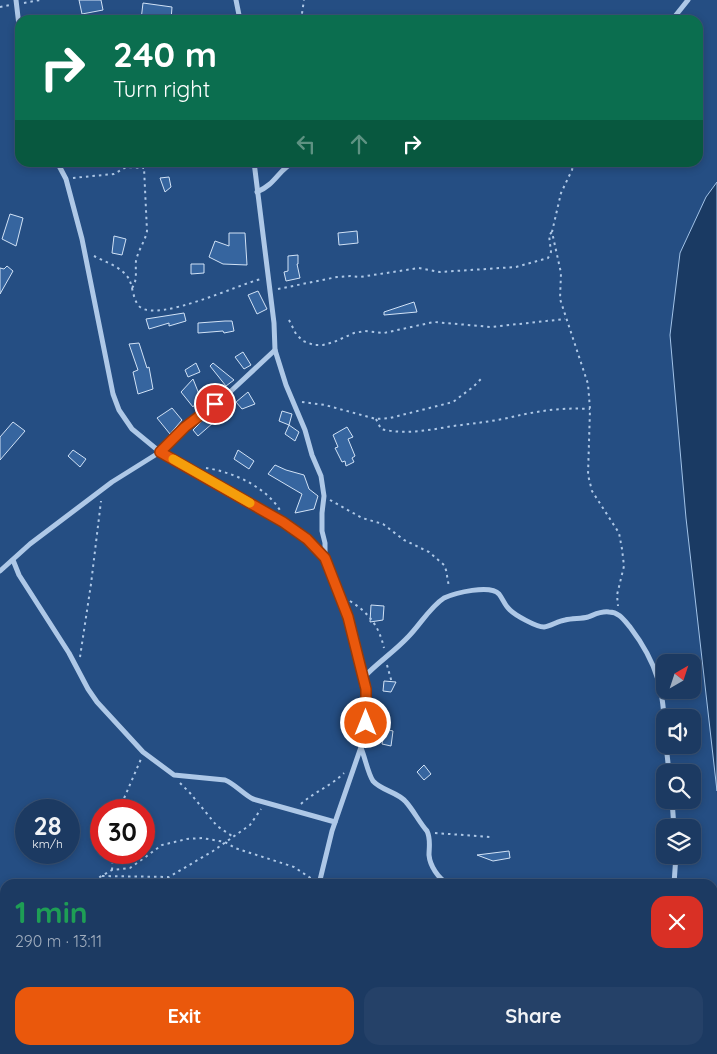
<!DOCTYPE html>
<html lang="en">
<head>
<meta charset="utf-8">
<style>
	:root { --surface:#1c3a62; --page:#254168; --text:#f1f3f6; --muted:#a0adbe; --line:#3a5477; --accent:#ea580c }
	body { margin:0; font-family:Quicksand,sans-serif; background:var(--page); color:var(--text); height:100vh; display:flex; flex-direction:column; font-size:19px; white-space:nowrap }
	* { box-sizing:border-box; margin:0 }
	p { font-size:16px; color:var(--muted) }
	.icon { flex:none; width:28px; height:28px; fill:none; stroke:currentColor; stroke-width:2; stroke-linecap:round; stroke-linejoin:round }
	.map { position:relative; flex:1; overflow:hidden }
	.sheet { position:absolute; left:0px; top:879px; width:718px; height:176px; display:flex; flex-direction:column; background:var(--surface); border-radius:15px 15px 0 0; box-shadow:0 2px 8px #0003,0 0 0 1px var(--line) }
	.sheet>* { flex:none }
	.hud { position:absolute; left:15px; top:15px; width:688px; height:152px; border-radius:15px; box-shadow:0 2px 8px #0003,0 0 0 1px var(--line); background:#0b6e4f; color:#fff; overflow:hidden }
	.needle { width:32px; rotate:39deg }
	.buttons { position:absolute; left:656px; top:654px; display:grid; gap:10px }
	.buttons a { display:grid; place-items:center; width:45px; height:45px; border-radius:10px; background:var(--surface); box-shadow:0 2px 8px #0003,0 0 0 1px var(--line); font-size:25px }
	.speed { position:absolute; left:15px; top:799px; display:flex; gap:10px; font-size:25px; font-weight:700; text-align:center }
	.speed>* { display:grid; place-content:center; width:65px; height:65px; border-radius:50%; background:var(--surface); box-shadow:0 2px 8px #0003,0 0 0 1px var(--line); line-height:1 }
	.speed small { font-size:12px; font-weight:400 }
	.speed .limit { border:8px solid #d22; background:#fff; color:#111 }
	.pin { position:absolute; display:grid; place-items:center; width:42px; height:42px; color:#fff; margin:-21px; border:2px solid #fff; border-radius:50%; box-shadow:0 1px 5px #0007 }
	.me { position:absolute; width:55px; margin:-28px; rotate:0deg; stroke-linejoin:round; filter:drop-shadow(0 0 4px #0008) }
	.turn { display:flex; align-items:center; gap:18px; height:105px; padding:0 15px; font-size:22px }
	.turn .icon { width:65px; height:65px; stroke-width:2.5 }
	.turn b { display:block; font-size:35px; line-height:42px }
	.lanes { display:flex; align-items:center; height:48px; padding:0 15px; background:#0003; justify-content:center; gap:25px; direction:ltr }
	.lanes .off { opacity:.35 }
	.round { display:grid; place-items:center; flex:none; width:52px; height:52px; border-radius:15px; background:var(--page) }
	.head { display:flex; align-items:center; justify-content:space-between; height:85px; padding:0 15px }
	h1 { font-size:30px; font-weight:800; line-height:38px; color:#1e9e55 }
	.action { display:flex; gap:10px; margin-top:auto; padding:10px 15px }
	.action a { flex:1; height:58px; border-radius:15px; background:var(--accent); color:#fff; font-size:20px; font-weight:800; line-height:58px; text-align:center }
	.action a+a { background:var(--page); color:var(--text) }
	.map>svg:first-child { display:block }
	.water { fill:#1a3a63; stroke:#a2c3e8 }
	.building { fill:#36659f; stroke:#d1e2f6 }
	.lines { fill:none; stroke-linecap:round; stroke-linejoin:round }
	.path { stroke:#aec8e7; stroke-width:2; stroke-dasharray:2.5 4; stroke-linecap:butt }
	.minor { stroke:#aec8e7; stroke-width:5 }
	.route-casing { stroke:#983908; stroke-width:12 }
	.route { stroke:#ea580c; stroke-width:9 }
	.slow { stroke:#f59e0b; stroke-width:9 }
</style>
</head>
<body>
<div class="map">
<svg width="717" height="1054" viewBox="0 0 717 1054">
	<rect width="100%" height="100%" fill="#254e83"/>
	<polygon class="water" points="717,182 717,791 686,518 670,335 680,253 706,197"/>
	<g class="building">
		<polygon points="79,0 101,0 103,10 82,14"/>
		<polygon points="143,3 172,7 171,20 141,20"/>
		<polygon points="169,177 171,187 165,192 160,178"/>
		<polygon points="10,214 23,218 16,246 2,239"/>
		<polygon points="357,231 358,243 339,245 338,233"/>
		<polygon points="229,233 245,233 247,265 223,264 209,257 215,241 229,246"/>
		<polygon points="114,236 126,239 122,255 112,253"/>
		<polygon points="298,255 298,264 297,264 300,278 286,281 284,272 288,271 288,256"/>
		<polygon points="191,264 204,264 204,273 191,274"/>
		<polygon points="7,266 13,271 0,294 0,268 4,269"/>
		<polygon points="258,291 267,309 257,314 248,295"/>
		<polygon points="414,302 417,312 384,315 384,312"/>
		<polygon points="184,313 186,321 169,326 169,323 149,329 146,319"/>
		<polygon points="225,321 232,321 234,331 224,333 223,331 198,333 198,323"/>
		<polygon points="139,343 147,368 149,367 153,389 138,394 133,372 138,370 129,344"/>
		<polygon points="243,352 251,365 244,369 235,357"/>
		<polygon points="196,363 200,372 188,377 185,370"/>
		<polygon points="213,363 234,380 226,386 210,366"/>
		<polygon points="193,379 199,394 209,388 214,398 202,404 199,398 193,407 181,392"/>
		<polygon points="248,392 255,404 242,409 236,402"/>
		<polygon points="172,408 182,420 170,434 157,418"/>
		<polygon points="282,411 292,414 289,425 279,421"/>
		<polygon points="208,415 214,422 198,436 193,430"/>
		<polygon points="13,422 25,431 0,460 0,437"/>
		<polygon points="289,425 299,432 295,441 285,434"/>
		<polygon points="347,427 353,437 348,439 355,456 352,458 354,462 346,466 345,461 342,462 335,448 338,447 333,435"/>
		<polygon points="73,450 86,459 80,467 68,456"/>
		<polygon points="238,450 254,461 249,469 234,459"/>
		<polygon points="275,465 286,470 304,475 309,489 318,496 314,509 295,513 302,494 268,474"/>
		<polygon points="371,605 384,606 383,620 370,622"/>
		<polygon points="384,681 396,682 391,692 383,691"/>
		<polygon points="385,729 393,731 391,746 382,744"/>
		<polygon points="424,765 431,774 424,780 417,772"/>
		<polygon points="509,851 510,858 493,861 477,855"/>
	</g>
	<g class="lines">
		<g class="path">
			<polyline points="24,3 40,0"/>
			<polyline points="0,7 10,5"/>
			<polyline points="301,20 304,0"/>
			<polyline points="574,162 572,170 561,193 552,232 561,273 560,299 588,384 590,409 588,475 592,491 619,533 622,549 624,566 617,595 618,606"/>
			<polyline points="73,178 114,174 126,167 144,168"/>
			<path d="M94,256C105,262 122,267 129,279C133,287 133,301 140,307C159,322 237,285 261,279"/>
			<path d="M132,288C138,280 135,270 136,261C138,250 145,242 147,231L144,168L145,162"/>
			<polyline points="278,289 337,277 350,276 360,277 419,268 440,272 516,267 548,258 551,252 549,235 552,232"/>
			<polyline points="289,320 296,334 303,341 314,345 323,345 334,342 354,333 365,331 384,333 434,322 491,327 565,319"/>
			<polyline points="302,402 325,405 376,419 390,418 453,402 473,387 483,377"/>
			<path d="M376,419L381,429C405,435 430,430 453,426C470,424 486,422 503,419C533,412 558,407 590,409"/>
			<path d="M206,468C233,472 267,487 281,512"/>
			<polyline points="330,500 362,518 383,524 404,540 429,552 444,565 446,570 449,587"/>
			<path d="M350,601C369,613 379,626 384,648"/>
			<polyline points="80,657 91,584 101,501"/>
			<polyline points="387,665 392,683"/>
			<polyline points="180,783 190,793 217,826 232,836"/>
			<path d="M301,804C314,792 331,786 344,773"/>
			<polyline points="119,810 141,759"/>
			<polyline points="435,833 491,837"/>
			<polyline points="112,870 113,856 112,852"/>
			<polyline points="102,876 169,877 213,851 250,825 261,809"/>
			<polyline points="88,884 112,870 130,868 162,845 187,839 202,838 225,842 235,848 294,867 312,879"/>
			<polyline points="0,943 5,941"/>
			<polyline points="0,995 5,1002"/>
			<polyline points="0,1031 5,1028"/>
			<polyline points="60,1050 67,1054"/>
			<polyline points="231,1054 232,1050"/>
			<polyline points="282,1054 283,1050"/>
			<polyline points="439,1054 449,1050"/>
			<polyline points="651,1054 660,1050"/>
		</g>
		<g class="minor">
			<polyline points="16,0 20,34"/>
			<polyline points="236,0 240,20"/>
			<polyline points="672,20 688,0"/>
			<polyline points="57,162 66,179 82,239 113,394 119,410 132,429 160,452 283,522 307,539 325,558 348,617 366,689 366,723 361,747 332,831 319,884"/>
			<polyline points="254,162 274,323 275,350 286,385 305,430 312,455 321,476 324,496 322,513 322,531 325,543 325,558"/>
			<path d="M257,192C276,184 278,170 294,162"/>
			<path d="M13,560L19,575L69,653L88,689L97,702L143,752L174,775L225,780C235,784 243,794 253,799L335,822"/>
			<polyline points="0,571 30,544 112,482 160,452 185,427 230,392 275,350"/>
			<path d="M363,678C377,663 394,652 408,637C420,625 430,607 444,598C455,593 490,584 499,594C503,599 505,606 510,610C515,615 536,627 544,627C551,626 558,621 565,620C573,618 581,619 588,617C596,614 601,611 609,612C619,612 624,620 630,627C658,664 664,691 665,736"/>
			<polyline points="666,745 669,772"/>
			<path d="M361,748C365,757 368,774 373,781C382,791 398,792 406,802C414,811 419,822 427,831C431,839 429,847 429,855C430,866 438,878 448,884"/>
			<polyline points="672,800 674,828"/>
			<polyline points="674,884 676,855"/>
			<polyline points="427,1050 430,1054"/>
			<polyline points="572,1050 573,1054"/>
			<polyline points="629,1054 630,1050"/>
		</g>
	</g>
	<g class="lines">
		<defs>
			<polyline id="route" points="215,404 185,427 160,452 283,522 307,539 325,558 348,617 366,689 366,723"/>
		</defs>
		<use href="#route" class="route-casing"/>
		<use href="#route" class="route"/>
		<polyline class="slow" points="173,459 250,503"/>
	</g>
</svg>
<div class="buttons">
<a><svg class="needle" viewBox="-14 -14 28 28"><path d="M0-13l5 13h-10z" fill="#e53935"/><path d="M0 13l5-13h-10z" fill="#a0adbe"/></svg></a>
<a><svg class="icon" aria-label="sound" viewBox="0 0 24 24"><path d="M4 9h4l5-4v14l-5-4H4zM17 9q2 3 0 6"/></svg></a>
<a><svg class="icon" aria-label="search" viewBox="0 0 24 24"><circle cx="10" cy="10" r="6"/><path d="M15 15l6 6"/></svg></a>
<a><svg class="icon" aria-label="layers" viewBox="0 0 24 24"><path d="M12 4l9 5-9 5-9-5zM3 14l9 5 9-5"/></svg></a>
</div>
<div class="speed"><div>28<small>km/h</small></div><div class="limit">30</div></div>
<div class="pin" style="left:215px;top:404px;background:#d93025"><svg class="icon" aria-label="arrive" viewBox="0 0 24 24"><path d="M6 21V4h12l-3 4 3 4H6"/></svg></div>
<svg class="me" style="left:366px;top:723px" viewBox="-20 -20 40 40"><circle r="17" fill="#ea580c" stroke="#fff" stroke-width="3"/><path d="M0-11L8 9 0 5-8 9z" fill="#fff"/></svg>
<div class="hud">
<div class="turn"><svg class="icon" aria-label="right" viewBox="0 0 24 24"><path d="M7 20v-9h11M14 6l5 5-5 5"/></svg><div><b>240 m</b>Turn right</div></div>
<div class="lanes"><svg class="icon off" aria-label="left" viewBox="0 0 24 24"><path d="M17 20v-9H6M10 6l-5 5 5 5"/></svg><svg class="icon off" aria-label="ahead" viewBox="0 0 24 24"><path d="M12 20V5M6 11l6-6 6 6"/></svg><svg class="icon" aria-label="right" viewBox="0 0 24 24"><path d="M7 20v-9h11M14 6l5 5-5 5"/></svg></div>
</div>
<section class="sheet">
<div class="head"><div><h1>1 min</h1><p>290 m · 13:11</p></div><a class="round" style="background:#d93025;color:#fff"><svg class="icon" aria-label="close" viewBox="0 0 24 24"><path d="M6 6l12 12M18 6L6 18"/></svg></a></div>
<div class="action"><a>Exit</a><a>Share</a></div>
</section>
</div>
</body>
</html>
